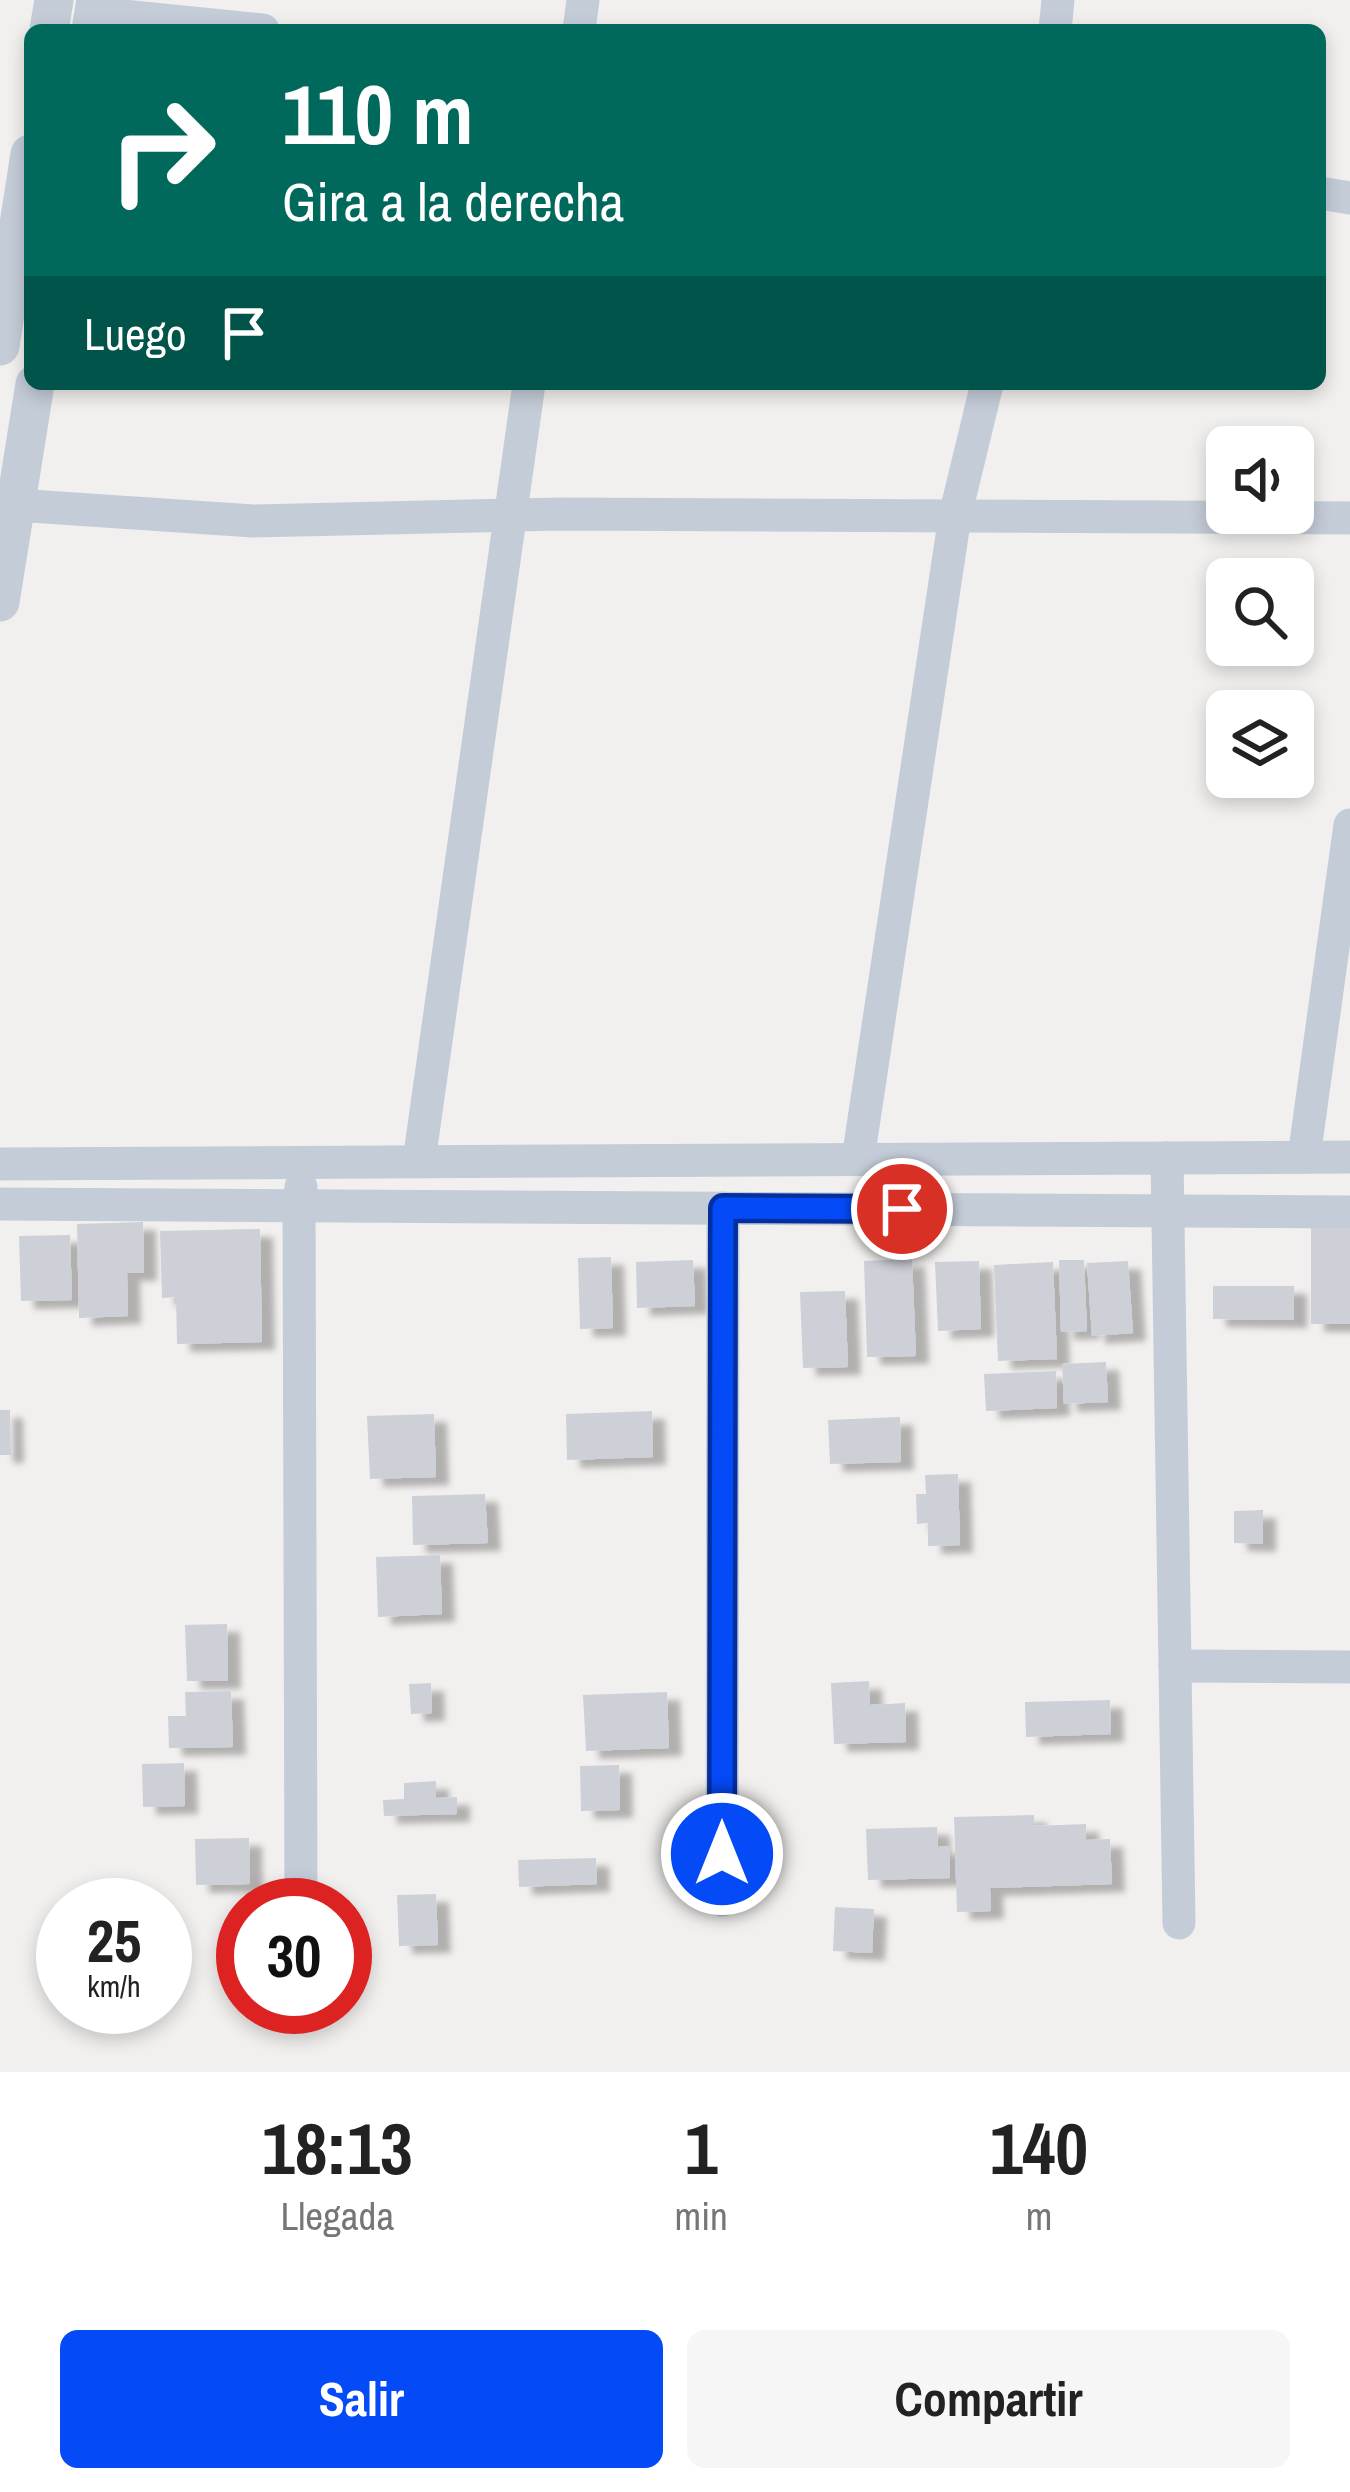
<!DOCTYPE html>
<html lang="es">
<head>
<meta charset="utf-8">
<style>
	:root { --surface:#fff; --page:#f6f6f6; --text:#222; --muted:#767676; --accent:#044af7 }
	body { margin:0; font-family:"Archivo Narrow",sans-serif; background:var(--page); color:var(--text); height:100vh; display:flex; flex-direction:column; font-size:45px; white-space:nowrap }
	* { box-sizing:border-box; margin:0 }
	p { font-size:39px; color:var(--muted) }
	.icon { flex:none; width:66px; height:66px; fill:none; stroke:currentColor; stroke-width:2; stroke-linecap:round; stroke-linejoin:round }
	.map { position:relative; height:2072px; overflow:hidden }
	.panel { display:flex; flex-direction:column; background:var(--surface); flex:1 }
	.panel>* { flex:none }
	.top-card { position:absolute; left:24px; top:24px; width:1302px; height:366px; border-radius:18px; box-shadow:0 6px 18px #0003; background:#00695c; color:#fff; overflow:hidden }
	.buttons { position:absolute; left:1206px; top:426px; display:grid; gap:24px }
	.buttons a { display:grid; place-items:center; width:108px; height:108px; border-radius:18px; background:var(--surface); box-shadow:0 6px 18px #0003; font-size:60px }
	.speed { position:absolute; left:36px; top:1878px; display:flex; gap:24px; font-size:60px; font-weight:700; text-align:center }
	.speed>* { display:grid; place-content:center; width:156px; height:156px; border-radius:50%; background:var(--surface); box-shadow:0 6px 18px #0003; line-height:1 }
	.speed small { font-size:30px; font-weight:400 }
	.speed .limit { border:18px solid #d22; background:#fff; color:#111 }
	.pin { position:absolute; display:grid; place-items:center; width:102px; height:102px; color:#fff; margin:-51px; border:6px solid #fff; border-radius:50%; box-shadow:0 3px 12px #0007 }
	.me { position:absolute; width:132px; margin:-66px; rotate:0deg; stroke-linejoin:round; filter:drop-shadow(0 0 9px #0008) }
	.turn { display:flex; align-items:center; gap:42px; height:252px; padding:0 60px; font-size:54px }
	.turn .icon { width:156px; height:156px; stroke-width:2.5 }
	.turn b { display:block; font-size:84px; line-height:102px }
	.then { display:flex; align-items:center; height:114px; padding:0 60px; background:#0003; gap:24px; font-size:45px }
	.eta { display:flex; justify-content:space-evenly; align-items:center; height:204px; text-align:center }
	.eta b { font-size:72px; font-weight:800; line-height:84px }
	.action { display:flex; gap:24px; margin-top:auto; padding:24px 60px }
	.action a { flex:1; height:138px; border-radius:18px; background:var(--accent); color:#fff; font-size:48px; font-weight:800; line-height:138px; text-align:center }
	.action a+a { background:var(--page); color:var(--text) }
	.map>svg:first-child { display:block }
	.building { fill:#ced0d8; filter:url(#shadow) }
	.lines { fill:none; stroke-linecap:round; stroke-linejoin:round }
	.minor { stroke:#c4ccd8; stroke-width:33 }
	.tertiary { stroke:#c4ccd8; stroke-width:39 }
	.route-casing { stroke:#0330a1; stroke-width:30 }
	.route { stroke:#044af7; stroke-width:21 }
</style>
</head>
<body>
<div class="map">
<svg width="1350" height="2072" viewBox="0 0 1350 2072">
	<defs>
		<filter id="shadow"><feDropShadow dx="13" dy="8" stdDeviation="3" flood-color="#0004"/></filter>
	</defs>
	<rect width="100%" height="100%" fill="#f2f0ef"/>
	<g class="building">
		<polygon points="143,1222 144,1273 127,1273 128,1316 79,1318 77,1224"/>
		<rect x="1311" y="1224" width="39" height="100"/>
		<polygon points="260,1229 262,1342 177,1344 176,1297 162,1298 160,1231"/>
		<polygon points="70,1235 72,1300 21,1301 19,1236"/>
		<polygon points="611,1257 613,1328 580,1329 578,1258"/>
		<polygon points="912,1259 916,1356 867,1357 864,1261"/>
		<polygon points="693,1260 695,1306 637,1308 636,1262"/>
		<polygon points="1059,1260 1084,1260 1087,1331 1061,1332"/>
		<polygon points="979,1261 981,1329 938,1331 935,1262"/>
		<polygon points="1128,1261 1133,1333 1092,1336 1087,1263"/>
		<polygon points="1053,1262 1057,1359 998,1361 994,1265"/>
		<polygon points="1213,1286 1294,1286 1294,1320 1213,1319"/>
		<polygon points="845,1291 848,1367 803,1368 800,1292"/>
		<polygon points="1106,1362 1108,1402 1064,1404 1062,1364"/>
		<polygon points="1056,1371 1057,1408 986,1411 984,1374"/>
		<polygon points="0,1410 10,1410 11,1455 0,1455"/>
		<polygon points="652,1411 653,1457 567,1460 566,1414"/>
		<polygon points="434,1414 436,1477 370,1479 367,1416"/>
		<polygon points="900,1417 901,1462 830,1464 828,1420"/>
		<polygon points="958,1474 960,1545 928,1546 928,1523 917,1524 916,1494 926,1494 925,1475"/>
		<polygon points="485,1494 488,1543 413,1545 412,1496"/>
		<polygon points="1263,1510 1263,1544 1234,1543 1234,1511"/>
		<polygon points="440,1555 442,1614 378,1617 376,1557"/>
		<polygon points="227,1624 228,1681 187,1681 185,1625"/>
		<polygon points="869,1681 870,1705 905,1703 906,1742 834,1744 831,1683"/>
		<polygon points="431,1683 432,1713 411,1714 409,1684"/>
		<polygon points="231,1691 233,1747 169,1748 168,1716 186,1716 185,1692"/>
		<polygon points="667,1692 669,1748 586,1751 583,1695"/>
		<polygon points="1110,1700 1111,1734 1026,1737 1025,1702"/>
		<polygon points="184,1763 185,1806 143,1807 142,1764"/>
		<polygon points="619,1765 620,1810 581,1811 580,1766"/>
		<polygon points="436,1781 436,1798 457,1797 457,1814 384,1816 383,1800 404,1799 404,1783"/>
		<polygon points="1034,1815 1034,1826 1086,1824 1086,1840 1110,1839 1112,1884 990,1888 991,1911 957,1912 954,1817"/>
		<polygon points="937,1827 938,1847 950,1846 950,1878 868,1880 866,1829"/>
		<polygon points="249,1838 250,1884 196,1885 195,1839"/>
		<polygon points="596,1858 597,1884 519,1887 518,1860"/>
		<polygon points="436,1894 438,1945 399,1946 397,1895"/>
		<polygon points="835,1907 874,1909 872,1953 833,1951"/>
	</g>
	<g class="lines">
		<g class="minor">
			<polyline points="94,13 263,30"/>
			<polyline points="579,30 583,0"/>
			<polyline points="1055,30 1058,0"/>
			<polyline points="1320,193 1350,198"/>
			<polyline points="0,504 253,521 559,514 1350,518"/>
			<polyline points="1304,1157 1350,825"/>
			<polyline points="1167,1158 1179,1923"/>
			<polyline points="858,1159 955,516 987,384"/>
			<polyline points="419,1161 529,384"/>
			<polyline points="0,1164 1350,1157"/>
			<polyline points="0,1204 1350,1212"/>
			<polyline points="1175,1666 1350,1667"/>
			<polyline points="722,1900 723,1208"/>
			<polyline points="301,1905 299,1206 301,1187"/>
		</g>
		<g class="tertiary">
			<polyline points="49,30 54,0"/>
			<polyline points="91,30 96,0"/>
			<polyline points="0,346 30,154"/>
			<polyline points="0,602 35,384"/>
		</g>
	</g>
	<g class="lines">
		<defs>
			<polyline id="route" points="722,1854 723,1208 902,1209"/>
		</defs>
		<use href="#route" class="route-casing"/>
		<use href="#route" class="route"/>
	</g>
</svg>
<div class="buttons">
<a><svg class="icon" aria-label="sound" viewBox="0 0 24 24"><path d="M4 9h4l5-4v14l-5-4H4zM17 9q2 3 0 6"/></svg></a>
<a><svg class="icon" aria-label="search" viewBox="0 0 24 24"><circle cx="10" cy="10" r="6"/><path d="M15 15l6 6"/></svg></a>
<a><svg class="icon" aria-label="layers" viewBox="0 0 24 24"><path d="M12 4l9 5-9 5-9-5zM3 14l9 5 9-5"/></svg></a>
</div>
<div class="speed"><div>25<small>km/h</small></div><div class="limit">30</div></div>
<div class="pin" style="left:902px;top:1209px;background:#d93025"><svg class="icon" aria-label="arrive" viewBox="0 0 24 24"><path d="M6 21V4h12l-3 4 3 4H6"/></svg></div>
<svg class="me" style="left:722px;top:1854px" viewBox="-20 -20 40 40"><circle r="17" fill="#044af7" stroke="#fff" stroke-width="3"/><path d="M0-11L8 9 0 5-8 9z" fill="#fff"/></svg>
<div class="top-card">
<div class="turn"><svg class="icon" aria-label="right" viewBox="0 0 24 24"><path d="M7 20v-9h11M14 6l5 5-5 5"/></svg><div><b>110 m</b>Gira a la derecha</div></div>
<div class="then">Luego<svg class="icon" aria-label="arrive" viewBox="0 0 24 24"><path d="M6 21V4h12l-3 4 3 4H6"/></svg></div>
</div>
</div>
<section class="panel">
<div class="eta">
<div><b>18:13</b><p>Llegada</p></div>
<div><b>1</b><p>min</p></div>
<div><b>140</b><p>m</p></div>
</div>
<div class="action"><a>Salir</a><a>Compartir</a></div>
</section>
</body>
</html>
